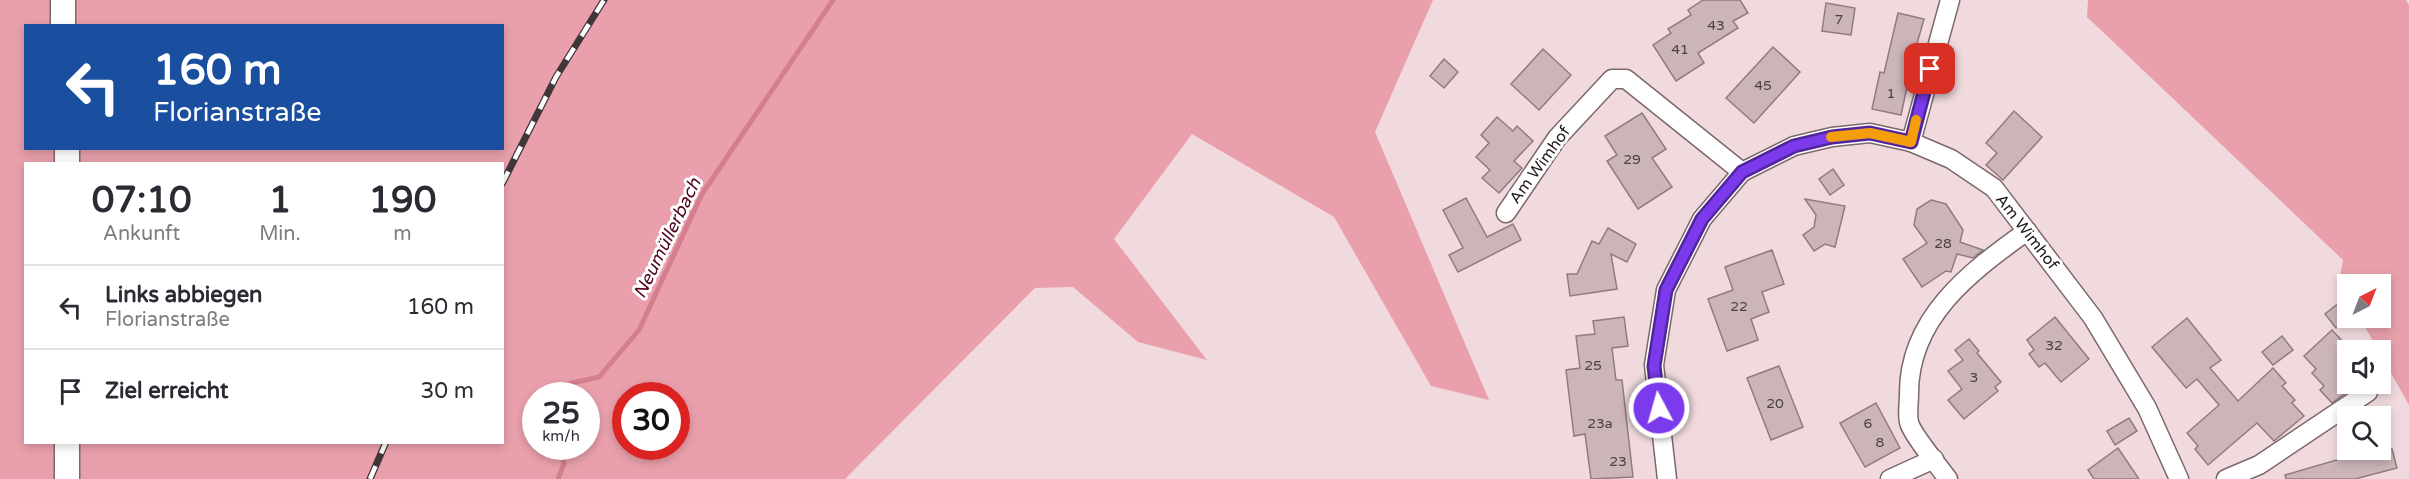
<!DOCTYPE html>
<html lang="de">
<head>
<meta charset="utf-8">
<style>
	:root { --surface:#fff; --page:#f7f7f7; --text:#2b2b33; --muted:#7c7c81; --line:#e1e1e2 }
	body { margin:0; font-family:"Varela Round",sans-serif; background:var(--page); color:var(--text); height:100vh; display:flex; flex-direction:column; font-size:22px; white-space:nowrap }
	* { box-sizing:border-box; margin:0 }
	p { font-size:20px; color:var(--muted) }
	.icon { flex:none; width:33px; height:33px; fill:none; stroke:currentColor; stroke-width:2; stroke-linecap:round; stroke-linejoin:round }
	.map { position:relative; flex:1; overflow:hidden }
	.drawer { position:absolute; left:24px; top:162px; width:480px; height:282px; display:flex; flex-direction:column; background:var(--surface); border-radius:0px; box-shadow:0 3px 9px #0003 }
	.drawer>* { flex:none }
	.banner { position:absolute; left:24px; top:24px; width:480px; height:126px; border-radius:0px; box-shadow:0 3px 9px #0003; background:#1a4fa0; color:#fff; overflow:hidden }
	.needle { width:39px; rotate:42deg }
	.controls { position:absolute; left:2337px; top:274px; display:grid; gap:12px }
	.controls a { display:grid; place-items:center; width:54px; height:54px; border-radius:0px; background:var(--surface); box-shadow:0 3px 9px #0003; font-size:30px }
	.speed { position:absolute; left:522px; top:382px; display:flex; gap:12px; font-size:30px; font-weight:700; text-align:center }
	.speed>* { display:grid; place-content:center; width:78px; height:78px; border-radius:50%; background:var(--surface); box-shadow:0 3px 9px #0003; line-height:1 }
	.speed small { font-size:15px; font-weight:400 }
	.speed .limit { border:9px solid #d22; background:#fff; color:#111 }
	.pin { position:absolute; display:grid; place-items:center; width:51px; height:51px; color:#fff; margin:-26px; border-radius:12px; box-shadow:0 3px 9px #0006 }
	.me { position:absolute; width:66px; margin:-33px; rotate:354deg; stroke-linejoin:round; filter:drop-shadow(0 0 4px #0008) }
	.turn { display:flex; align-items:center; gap:21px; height:126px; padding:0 30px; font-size:27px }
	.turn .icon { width:78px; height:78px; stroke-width:2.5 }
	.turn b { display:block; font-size:42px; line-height:51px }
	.eta { display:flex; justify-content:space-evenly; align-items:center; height:102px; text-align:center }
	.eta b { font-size:36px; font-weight:800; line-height:42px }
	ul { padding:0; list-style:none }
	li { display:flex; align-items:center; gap:18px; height:84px; padding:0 30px; border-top:2px solid var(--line) }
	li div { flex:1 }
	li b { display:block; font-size:22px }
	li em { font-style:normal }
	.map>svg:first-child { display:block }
	.green { fill:#e9a0ac; fill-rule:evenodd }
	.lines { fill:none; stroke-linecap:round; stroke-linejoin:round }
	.stream { stroke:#d47f8e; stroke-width:5 }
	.building { fill:#cbb5b8; stroke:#907c7e; stroke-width:1.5 }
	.minor-casing { stroke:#7c686b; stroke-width:21 }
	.tertiary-casing { stroke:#7c686b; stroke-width:27 }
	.minor { stroke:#fff; stroke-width:18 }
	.tertiary { stroke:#fff; stroke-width:24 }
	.rail-casing { stroke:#413739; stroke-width:7 }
	.rail { stroke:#fff; stroke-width:4.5; stroke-dasharray:14; stroke-linecap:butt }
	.route-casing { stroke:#51269a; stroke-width:15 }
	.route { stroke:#7c3aed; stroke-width:10 }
	.slow { stroke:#f59e0b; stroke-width:10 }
	.labels { text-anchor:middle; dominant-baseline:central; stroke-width:6; stroke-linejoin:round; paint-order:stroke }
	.number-label { font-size:14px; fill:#4b4042 }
	.street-label { font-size:16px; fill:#20191a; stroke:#fff }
	.water-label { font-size:18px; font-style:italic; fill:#53041f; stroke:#fff }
</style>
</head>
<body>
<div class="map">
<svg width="2409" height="479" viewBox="0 0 2409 479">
	<rect width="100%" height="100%" fill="#f0dadd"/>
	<g class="green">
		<path d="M0,0H1433L1375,132L1489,400L1431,386L1334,217L1192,134L1114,239L1207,360L1138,342L1073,287L1035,288L845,479H0ZM26,26H502V148H26ZM26,164H502V442H26ZM536,396H586V447H536ZM626,396H676V447H626Z"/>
		<polygon points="2088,0 2406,0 2409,5 2409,405 2360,318 2380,318 2380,285 2348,285 2347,300 2338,288 2343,260 2087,17"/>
	</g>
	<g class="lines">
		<g class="stream">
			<polyline points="548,396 546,389 599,377 639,330 702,194 833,0"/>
			<polyline points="558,479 564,464 560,447"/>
		</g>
	</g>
	<g class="building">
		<polygon points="1703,0 1740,0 1748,13 1733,21 1738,28 1698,53 1704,63 1676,81 1653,45 1671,33 1668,29 1691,15 1688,10"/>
		<polygon points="1826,3 1855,8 1851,35 1822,31"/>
		<polygon points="1898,13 1924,19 1914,54 1901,115 1872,109 1880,72 1884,73"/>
		<polygon points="1773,47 1800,72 1754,123 1726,98"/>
		<polygon points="1543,49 1571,75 1539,110 1511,84"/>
		<polygon points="1444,59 1458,72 1444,88 1430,76"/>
		<polygon points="2014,111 2042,137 2003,180 1986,165 1997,153 1986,143"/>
		<polygon points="1642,113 1666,149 1652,158 1672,187 1638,209 1607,161 1617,155 1605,136"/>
		<polygon points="1497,117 1513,131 1517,126 1533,141 1514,161 1522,168 1499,193 1482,178 1490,170 1476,157 1489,143 1481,135"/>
		<polygon points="1833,169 1844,185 1830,195 1819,179"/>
		<polygon points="1466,198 1487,237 1513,224 1521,240 1458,272 1449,255 1463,248 1443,210"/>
		<polygon points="1805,199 1845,206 1835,247 1825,244 1814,251 1803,235 1814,227 1816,215"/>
		<polygon points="1931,200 1946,204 1963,230 1960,242 1983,250 1973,258 1957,254 1951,272 1946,271 1922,287 1903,259 1927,243 1914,225 1917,209"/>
		<polygon points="1608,228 1636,244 1627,262 1611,254 1617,289 1570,296 1567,274 1577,274 1592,241 1599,244"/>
		<polygon points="1772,250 1784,284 1762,292 1769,312 1751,319 1758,340 1727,351 1708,299 1733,290 1725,267"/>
		<polygon points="2348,296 2348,319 2336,328 2325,314"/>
		<polygon points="1624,317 1628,346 1612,348 1616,380 1622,380 1633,477 1591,479 1585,434 1574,436 1566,370 1580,368 1576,336 1595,334 1593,321"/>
		<polygon points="2055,317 2089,359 2061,382 2045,363 2039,367 2029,354 2034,350 2027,340"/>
		<polygon points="2187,318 2221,360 2210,368 2238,401 2273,368 2286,383 2282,386 2295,400 2292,403 2304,416 2274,441 2257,423 2208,465 2195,449 2198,446 2187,433 2219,405 2197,379 2186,388 2152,347"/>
		<polygon points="2332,330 2348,347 2348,391 2332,403 2320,390 2324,386 2312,373 2316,369 2304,356"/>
		<polygon points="2282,336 2293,350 2273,365 2262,352"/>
		<polygon points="1969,339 1979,351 1977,353 2001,382 1995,387 1998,391 1964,419 1948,400 1962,389 1948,371 1963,360 1955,350"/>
		<polygon points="1779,366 1803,427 1771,440 1747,378"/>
		<polygon points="1876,403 1900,448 1865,467 1840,423"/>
		<polygon points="2129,418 2137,431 2115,445 2107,431"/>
		<polygon points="2118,448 2139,479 2094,479 2088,470"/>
		<polygon points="2392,449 2397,468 2355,479 2286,479 2285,475 2347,457 2345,450"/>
	</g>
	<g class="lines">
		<defs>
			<g id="minor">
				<polyline points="1911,142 1950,0"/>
				<polyline points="1506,213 1557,138 1612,79 1626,79 1742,172"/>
				<polyline points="1667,479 1654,365 1666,290 1702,219 1742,172 1794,146 1832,137 1870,133 1911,142 1951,159 1994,188 2093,318 2147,408 2179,479"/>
				<polyline points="1890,479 1934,459"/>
				<path d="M1948,479C1940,468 1911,433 1909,422C1907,414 1909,403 1909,395C1908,318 1970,272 2027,231"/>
				<polyline points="2226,479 2259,465 2368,392"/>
			</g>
			<g id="tertiary">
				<polyline points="63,0 63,26"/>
				<polyline points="67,148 67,164"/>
				<polyline points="67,479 67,442"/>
			</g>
		</defs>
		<use href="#minor" class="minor-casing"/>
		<use href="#tertiary" class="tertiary-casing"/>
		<use href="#minor" class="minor"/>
		<use href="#tertiary" class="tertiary"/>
		<defs>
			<g id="rail">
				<polyline points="502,184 556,77 604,0"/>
				<polyline points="370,479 386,442"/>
			</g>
		</defs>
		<use href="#rail" class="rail-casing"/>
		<use href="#rail" class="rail"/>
	</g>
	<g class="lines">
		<defs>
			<polyline id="route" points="1659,408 1654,366 1666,290 1702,219 1742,172 1794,146 1832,137 1870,133 1911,142 1930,69"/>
		</defs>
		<use href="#route" class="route-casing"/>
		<use href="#route" class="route"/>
		<polyline class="slow" points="1831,137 1870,133 1911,142 1916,120"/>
	</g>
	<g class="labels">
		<g class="number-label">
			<text x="1839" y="19">7</text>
			<text x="1716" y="25">43</text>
			<text x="1680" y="49">41</text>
			<text x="1763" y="85">45</text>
			<text x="1891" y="93">1</text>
			<text x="1632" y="159">29</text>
			<text x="1943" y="243">28</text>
			<text x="1739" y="306">22</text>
			<text x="2054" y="345">32</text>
			<text x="1593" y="365">25</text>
			<text x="1974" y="377">3</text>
			<text x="1775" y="403">20</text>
			<text x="1600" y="423">23a</text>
			<text x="1868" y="423">6</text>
			<text x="1880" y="442">8</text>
			<text x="1618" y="461">23</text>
		</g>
		<g class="street-label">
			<text transform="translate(1540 165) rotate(-54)">Am Wimhof</text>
			<text transform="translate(2027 232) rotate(52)">Am Wimhof</text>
		</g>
		<g class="water-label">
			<text transform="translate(667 238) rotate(-64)">Neumüllerbach</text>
		</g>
	</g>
</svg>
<div class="controls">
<a><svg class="needle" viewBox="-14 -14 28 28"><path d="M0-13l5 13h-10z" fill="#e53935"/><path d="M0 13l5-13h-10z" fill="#7c7c81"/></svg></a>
<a><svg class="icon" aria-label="sound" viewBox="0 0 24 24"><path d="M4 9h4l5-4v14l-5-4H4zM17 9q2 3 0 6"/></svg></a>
<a><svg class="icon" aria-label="search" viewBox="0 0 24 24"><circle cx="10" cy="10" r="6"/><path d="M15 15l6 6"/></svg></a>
</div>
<div class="speed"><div>25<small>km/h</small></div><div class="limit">30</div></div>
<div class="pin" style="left:1930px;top:69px;background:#d93025"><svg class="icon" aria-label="arrive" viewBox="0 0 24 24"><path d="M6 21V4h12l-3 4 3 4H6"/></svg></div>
<svg class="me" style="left:1659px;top:408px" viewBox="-20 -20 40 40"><circle r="17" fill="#7c3aed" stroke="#fff" stroke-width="3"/><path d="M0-11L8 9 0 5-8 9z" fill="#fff"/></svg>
<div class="banner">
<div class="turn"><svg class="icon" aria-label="left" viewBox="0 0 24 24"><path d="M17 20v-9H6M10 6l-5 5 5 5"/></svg><div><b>160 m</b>Florianstraße</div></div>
</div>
<section class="drawer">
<div class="eta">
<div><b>07:10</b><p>Ankunft</p></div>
<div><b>1</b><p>Min.</p></div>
<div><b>190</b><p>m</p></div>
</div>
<ul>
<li><svg class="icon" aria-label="left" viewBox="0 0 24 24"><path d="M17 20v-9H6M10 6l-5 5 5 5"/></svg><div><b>Links abbiegen</b><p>Florianstraße</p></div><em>160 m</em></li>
<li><svg class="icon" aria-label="arrive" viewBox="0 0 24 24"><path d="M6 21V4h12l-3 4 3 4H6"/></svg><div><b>Ziel erreicht</b></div><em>30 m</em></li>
</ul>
</section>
</div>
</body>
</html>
